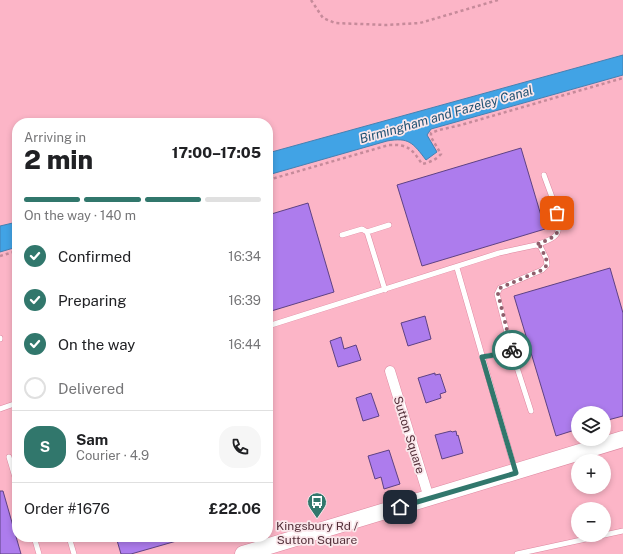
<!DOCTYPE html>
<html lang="en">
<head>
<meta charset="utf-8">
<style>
	:root { --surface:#fff; --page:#f6f6f6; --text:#202124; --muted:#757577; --line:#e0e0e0; --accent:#31776c }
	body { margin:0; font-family:"Public Sans",sans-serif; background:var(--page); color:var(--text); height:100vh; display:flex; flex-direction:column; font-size:15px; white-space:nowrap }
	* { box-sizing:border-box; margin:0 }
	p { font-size:13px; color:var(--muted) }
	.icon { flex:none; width:22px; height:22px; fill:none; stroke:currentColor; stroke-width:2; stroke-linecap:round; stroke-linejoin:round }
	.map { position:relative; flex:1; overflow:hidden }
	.panel { position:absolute; left:12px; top:118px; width:261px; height:424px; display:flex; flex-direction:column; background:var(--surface); border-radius:16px; box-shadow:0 2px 6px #0003 }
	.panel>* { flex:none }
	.controls { position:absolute; left:571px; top:406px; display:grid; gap:8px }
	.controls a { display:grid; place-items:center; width:40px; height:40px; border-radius:50%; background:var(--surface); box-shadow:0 2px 6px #0003; font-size:20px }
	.pin { position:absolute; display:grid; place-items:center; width:34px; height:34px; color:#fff; margin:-17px; border-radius:8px; box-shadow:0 2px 6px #0006 }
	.courier { position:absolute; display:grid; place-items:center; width:40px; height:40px; margin:-20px; border:3px solid #31776c; border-radius:50%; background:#fff; color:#222; box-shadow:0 1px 5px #0007 }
	.headline em { font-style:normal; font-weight:800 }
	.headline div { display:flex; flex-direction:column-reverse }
	.headline { display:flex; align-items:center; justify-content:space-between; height:68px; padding:0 12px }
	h1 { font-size:26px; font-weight:800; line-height:30px }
	.bar { display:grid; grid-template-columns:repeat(4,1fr); gap:6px 4px; align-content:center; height:48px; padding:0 12px }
	.bar i { height:5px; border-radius:3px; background:var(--line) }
	.bar .current { background:var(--accent) }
	.bar p { grid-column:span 4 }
	.line { display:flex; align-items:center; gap:10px; padding:0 12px; border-top:1px solid var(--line) }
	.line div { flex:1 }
	.round { display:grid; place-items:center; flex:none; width:42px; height:42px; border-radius:16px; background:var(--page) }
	ol { padding:0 12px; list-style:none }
	li { display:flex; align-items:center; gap:12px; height:44px }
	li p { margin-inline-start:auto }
	li .icon { padding:4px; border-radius:50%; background:var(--accent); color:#fff; stroke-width:4 }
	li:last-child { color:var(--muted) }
	li i { width:22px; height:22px; border:2px solid var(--line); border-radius:50% }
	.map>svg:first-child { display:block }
</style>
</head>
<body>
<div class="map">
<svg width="623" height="554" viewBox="0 0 623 554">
	<rect width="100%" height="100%" fill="#fcb5c7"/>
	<path fill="#41a3e5" stroke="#4680b1" d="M623,55V75L431,129L427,135L437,152L426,160C413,143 409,137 387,141L268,175V153Z
		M17,222V247L0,252V226Z"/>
	<path fill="#ad7ced" stroke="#5e4283" d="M521,148L545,229L422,266L397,185Z
		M308,203L334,292L268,312V215Z
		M610,268L623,313V416L604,421V413H578V429L556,436L514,296Z
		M425,316L431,339L408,346L401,323Z
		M341,337L344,349L356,345L361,360L338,367L330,341Z
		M435,373V375L440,374L446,392L440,394L441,398L426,403L418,378Z
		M371,393L379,416L363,421L356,398Z
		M451,431L452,432L456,431L457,436L458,435L463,453L442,459L435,435Z
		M389,450L400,484L384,489L381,477L375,479L368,456Z
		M0,491H3L21,554H0Z
		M116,537H179L180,540L131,554H121Z"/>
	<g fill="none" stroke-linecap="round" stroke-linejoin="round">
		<defs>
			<path id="lane" d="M342,235L362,229L367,232
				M537,245C543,242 552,240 556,235C565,224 548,188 544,175
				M457,268L515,470
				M385,290L367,232L389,225
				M268,326L499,253L536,245L540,246L546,258L547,265L542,270L500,288L497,294L512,352L482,357
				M0,339V338
				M512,352L531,411
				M0,409L17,403
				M9,457L17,484
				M34,537L39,554
				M69,537L74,554
				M517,554L623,531"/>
			<path id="street" d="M390,371L429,498"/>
			<path id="primary" d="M243,554L623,439"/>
		</defs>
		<use href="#lane" stroke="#dd88a0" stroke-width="6"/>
		<use href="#street" stroke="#dd88a0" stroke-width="11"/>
		<use href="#primary" stroke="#dd88a0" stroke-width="17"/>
		<path stroke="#c68a9a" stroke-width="2.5" stroke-dasharray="3 3" stroke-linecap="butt" d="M311,0L323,18L335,23L386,25L420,23L498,0
			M268,180L389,145C408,144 412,149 422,164C429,163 437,159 441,154L431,137V133L439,130L461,125L623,78
			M0,256L17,251"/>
		<use href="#lane" stroke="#fff" stroke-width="5"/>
		<use href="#street" stroke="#fff" stroke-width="10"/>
		<use href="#primary" stroke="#fff" stroke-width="16"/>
	</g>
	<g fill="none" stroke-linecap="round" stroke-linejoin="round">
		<path stroke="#8e5e6b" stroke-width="4" stroke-dasharray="0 7.2" d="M512,350L498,294L500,288L542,270L547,265L546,258L540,246L536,245C555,236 563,236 557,213"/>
		<path stroke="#31776c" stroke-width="5" d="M400,507L516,473L482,357L512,352V350"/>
	</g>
	<defs>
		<symbol id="bus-pin" viewBox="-11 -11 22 30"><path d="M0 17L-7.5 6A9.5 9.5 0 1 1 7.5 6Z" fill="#31776c" stroke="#fae7eb"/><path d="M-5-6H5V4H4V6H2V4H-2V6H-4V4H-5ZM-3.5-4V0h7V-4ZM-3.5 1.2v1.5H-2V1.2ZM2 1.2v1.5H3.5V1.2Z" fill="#fff"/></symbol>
	</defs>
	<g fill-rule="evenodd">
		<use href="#bus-pin" x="306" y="491" width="22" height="30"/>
	</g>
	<g text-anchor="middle" stroke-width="3.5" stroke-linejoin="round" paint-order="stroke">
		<g font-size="12" fill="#532f39" stroke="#fae7eb">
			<text transform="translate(409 435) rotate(73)" y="4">Sutton Square</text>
		</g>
		<g font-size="12" fill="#532f39" stroke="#fae7eb">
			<text x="317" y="530">Kingsbury Rd /<tspan x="317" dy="14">Sutton Square</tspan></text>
		</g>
		<g font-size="13" font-style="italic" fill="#1d5072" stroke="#fae7eb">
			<text transform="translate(446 114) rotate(-16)" y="5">Birmingham and Fazeley Canal</text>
		</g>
	</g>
</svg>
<div class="controls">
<a><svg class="icon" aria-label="layers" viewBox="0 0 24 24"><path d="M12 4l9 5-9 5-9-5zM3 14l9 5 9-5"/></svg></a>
<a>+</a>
<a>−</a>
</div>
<div class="pin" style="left:557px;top:213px;background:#ea580c"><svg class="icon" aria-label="bag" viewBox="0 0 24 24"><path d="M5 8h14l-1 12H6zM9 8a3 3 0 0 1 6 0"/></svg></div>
<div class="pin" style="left:400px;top:507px;background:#1f2937"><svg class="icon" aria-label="home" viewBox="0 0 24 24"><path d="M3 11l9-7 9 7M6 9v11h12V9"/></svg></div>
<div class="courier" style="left:512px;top:350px"><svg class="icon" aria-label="bike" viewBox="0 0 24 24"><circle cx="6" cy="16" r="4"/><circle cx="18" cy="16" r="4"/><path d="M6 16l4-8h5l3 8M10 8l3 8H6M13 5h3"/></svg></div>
<section class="panel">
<div class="headline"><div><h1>2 min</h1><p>Arriving in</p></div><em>17:00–17:05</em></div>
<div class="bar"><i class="current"></i><i class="current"></i><i class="current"></i><i></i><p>On the way · 140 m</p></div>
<ol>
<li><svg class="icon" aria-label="check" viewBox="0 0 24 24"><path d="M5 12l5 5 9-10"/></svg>Confirmed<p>16:34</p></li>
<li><svg class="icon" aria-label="check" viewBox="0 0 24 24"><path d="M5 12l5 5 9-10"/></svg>Preparing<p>16:39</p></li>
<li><svg class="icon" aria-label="check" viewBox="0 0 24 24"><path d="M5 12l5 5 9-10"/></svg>On the way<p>16:44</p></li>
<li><i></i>Delivered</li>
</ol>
<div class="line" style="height:72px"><b class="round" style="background:var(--accent);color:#fff">S</b><div><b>Sam</b><p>Courier · 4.9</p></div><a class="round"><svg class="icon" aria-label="phone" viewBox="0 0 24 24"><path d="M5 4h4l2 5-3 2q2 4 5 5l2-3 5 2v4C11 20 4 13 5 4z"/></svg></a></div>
<div class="line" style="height:52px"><div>Order #1676</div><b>£22.06</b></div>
</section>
</div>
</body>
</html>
